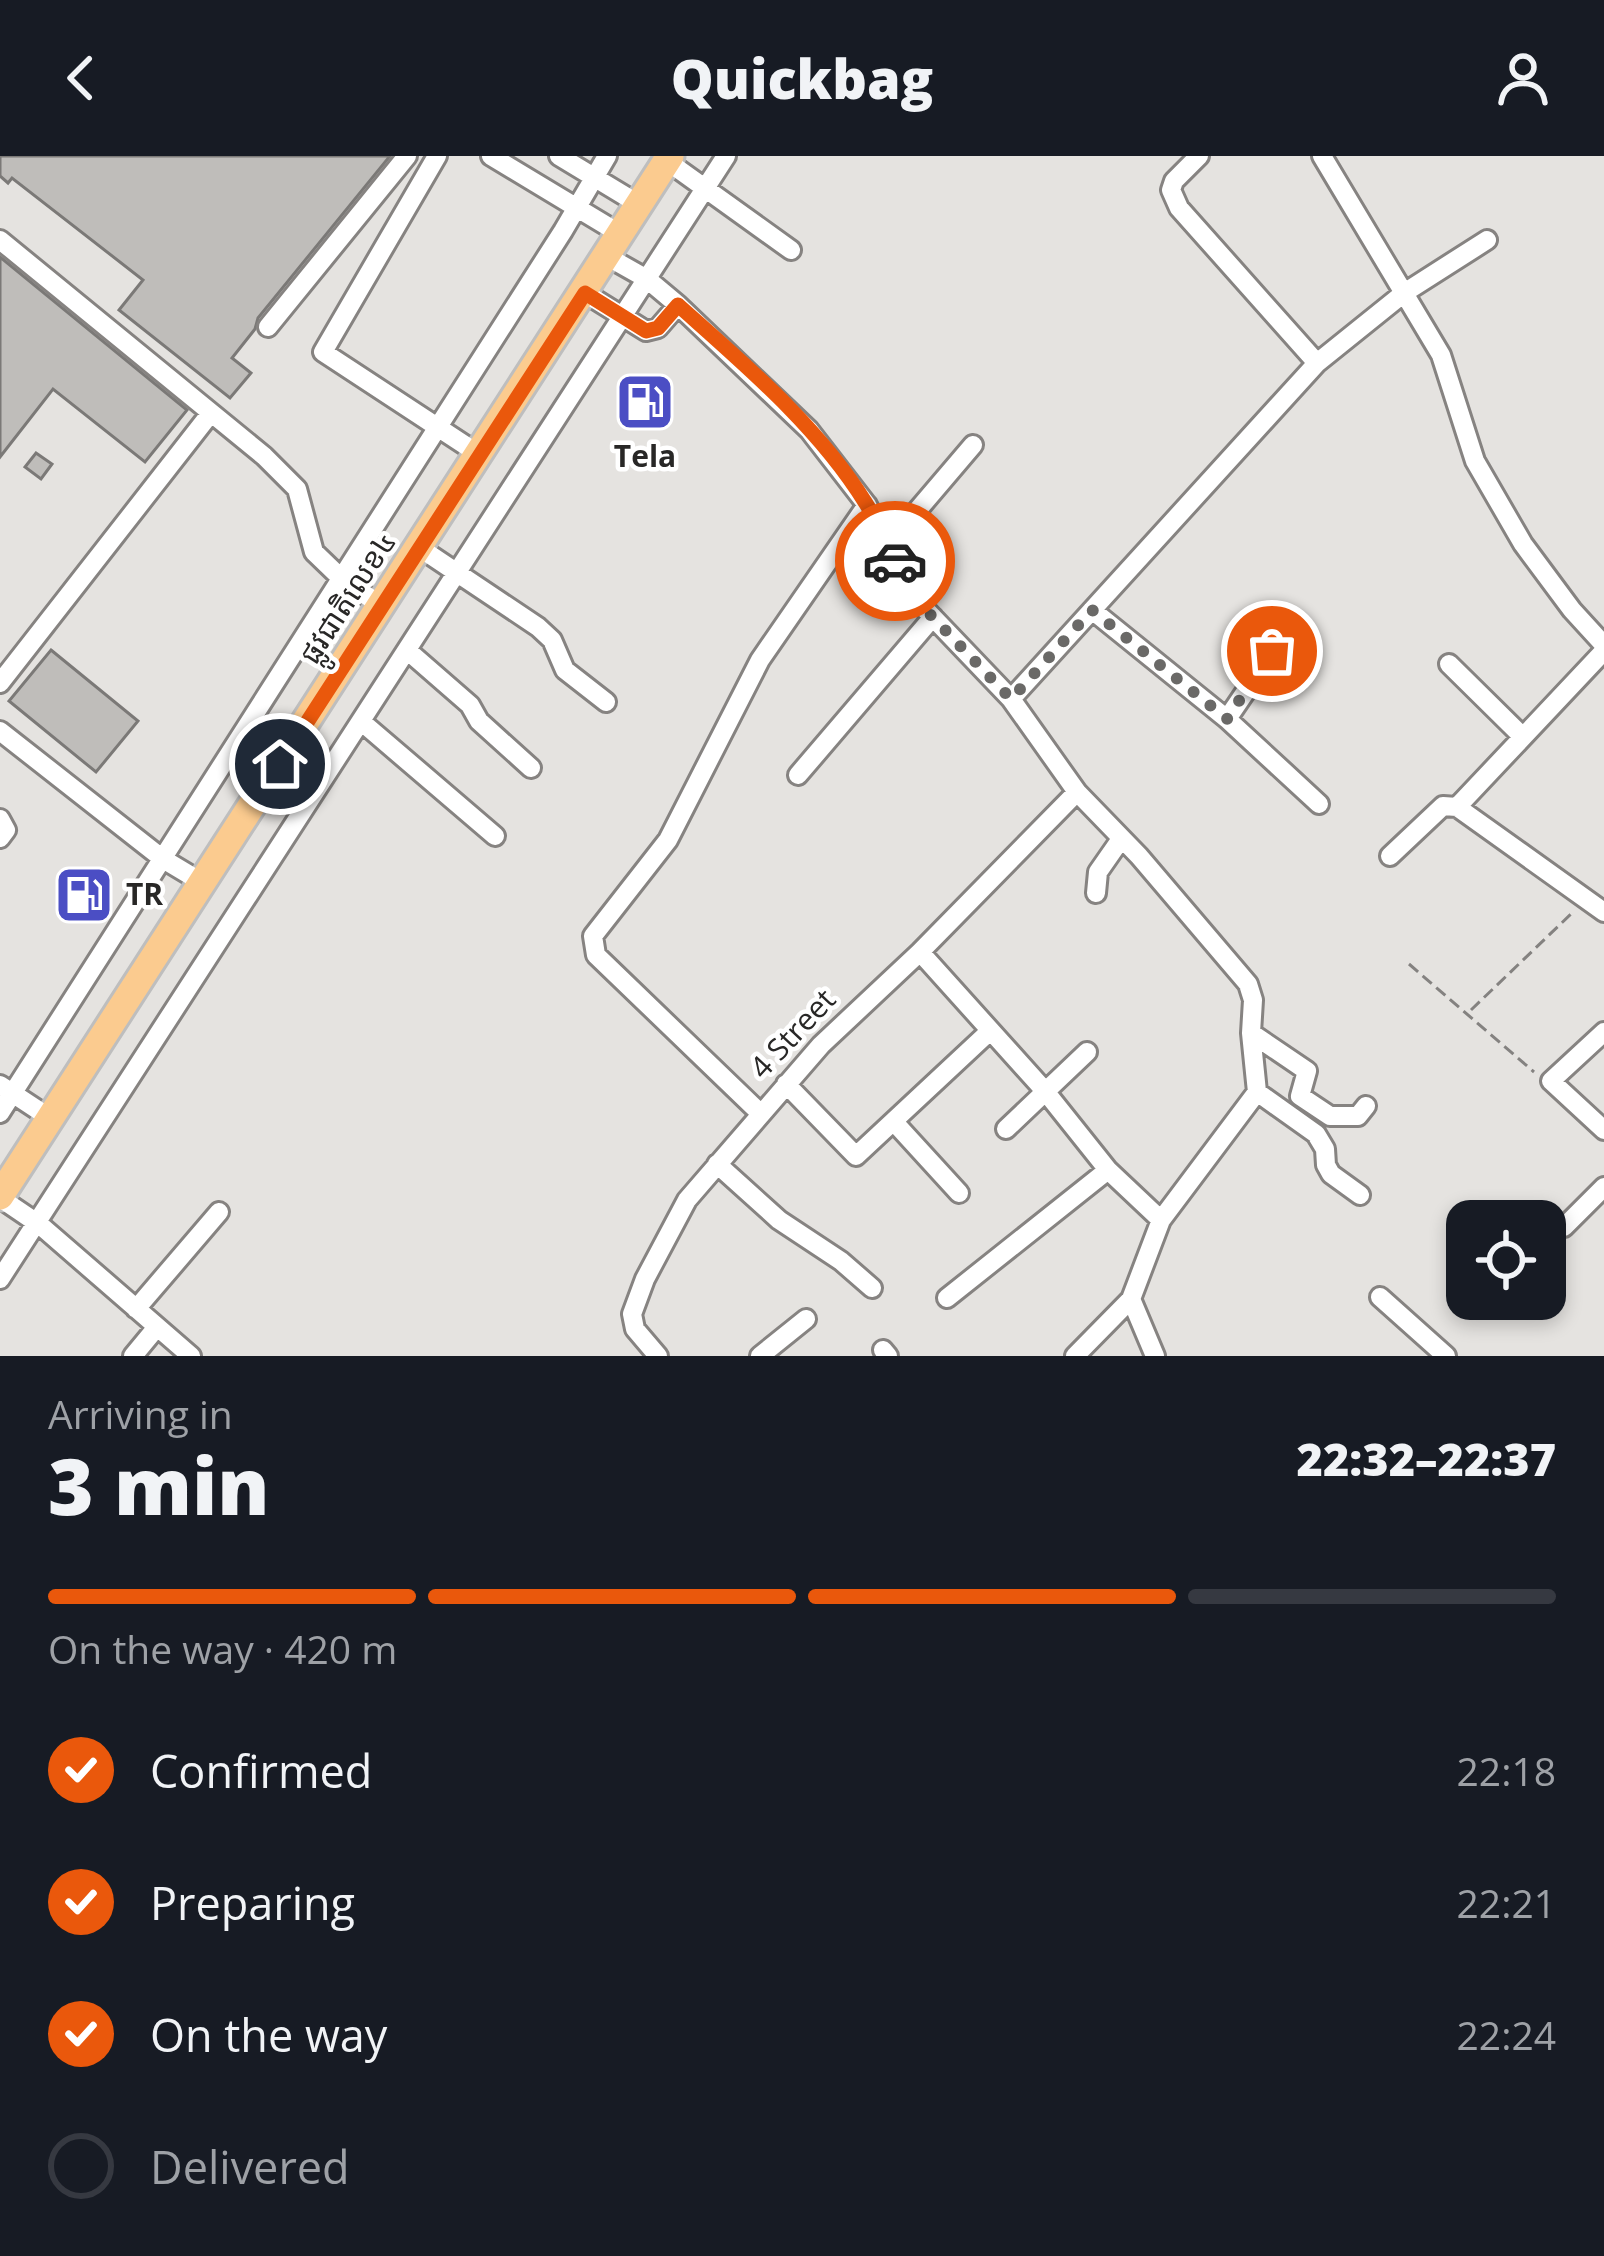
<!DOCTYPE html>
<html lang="en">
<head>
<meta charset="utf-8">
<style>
	:root { --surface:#171b24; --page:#20242c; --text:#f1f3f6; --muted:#9ea1a6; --line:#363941; --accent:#ea580c }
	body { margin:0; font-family:"Open Sans","Noto Sans Khmer",sans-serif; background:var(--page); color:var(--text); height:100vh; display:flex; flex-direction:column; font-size:45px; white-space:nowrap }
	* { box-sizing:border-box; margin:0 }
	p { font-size:39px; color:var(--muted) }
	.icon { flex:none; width:66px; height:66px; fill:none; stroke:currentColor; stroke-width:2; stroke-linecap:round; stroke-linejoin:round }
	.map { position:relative; height:1200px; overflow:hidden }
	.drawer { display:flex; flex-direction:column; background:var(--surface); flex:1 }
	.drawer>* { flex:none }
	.tools { position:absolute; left:1446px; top:1044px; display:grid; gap:24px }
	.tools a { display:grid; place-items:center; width:120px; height:120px; border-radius:24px; background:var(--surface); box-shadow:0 6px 18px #0003; font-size:60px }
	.pin { position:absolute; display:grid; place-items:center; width:102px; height:102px; color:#fff; margin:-51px; border:6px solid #fff; border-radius:50%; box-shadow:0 3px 12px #0007 }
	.courier { position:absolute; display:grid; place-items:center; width:120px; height:120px; margin:-60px; border:9px solid #ea580c; border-radius:50%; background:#fff; color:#222; box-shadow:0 3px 15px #0007 }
	.overview em { font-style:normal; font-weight:800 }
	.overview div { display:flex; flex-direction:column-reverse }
	.overview { display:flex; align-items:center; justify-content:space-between; height:204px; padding:0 48px }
	h1 { font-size:78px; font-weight:800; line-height:90px }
	.bar { display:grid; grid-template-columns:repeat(4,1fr); gap:18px 12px; align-content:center; height:144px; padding:0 48px }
	.bar i { height:15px; border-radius:9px; background:var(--line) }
	.bar .on { background:var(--accent) }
	.bar p { grid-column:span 4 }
	ol { padding:0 48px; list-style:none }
	li { display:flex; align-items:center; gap:36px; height:132px }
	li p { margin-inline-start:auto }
	li .icon { padding:12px; border-radius:50%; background:var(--accent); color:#fff; stroke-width:4 }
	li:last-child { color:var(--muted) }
	li i { width:66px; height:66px; border:6px solid var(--line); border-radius:50% }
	header { display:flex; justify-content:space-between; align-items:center; height:156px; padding:0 48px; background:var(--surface); font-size:54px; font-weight:800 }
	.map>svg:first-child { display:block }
</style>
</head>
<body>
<header><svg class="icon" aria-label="back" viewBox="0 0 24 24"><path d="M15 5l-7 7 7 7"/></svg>Quickbag<svg class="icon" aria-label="person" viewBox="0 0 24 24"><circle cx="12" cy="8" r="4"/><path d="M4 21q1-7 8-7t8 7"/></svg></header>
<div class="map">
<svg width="1604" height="1200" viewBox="0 0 1604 1200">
	<rect width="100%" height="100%" fill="#e5e3e0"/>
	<path fill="#bfbdba" stroke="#7b7977" stroke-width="3" d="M0,0H390L258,162L255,173L232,202L251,217L230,242L119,154L143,124L12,22L8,27L0,20Z
		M0,101L187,254L145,306L53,233L0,301Z
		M36,297L52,308L41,323L25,311Z
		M51,494L138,565L96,616L9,545Z"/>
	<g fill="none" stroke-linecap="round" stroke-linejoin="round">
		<defs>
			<path id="minor" d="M437,0L323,196L480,299
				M491,0L622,79
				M559,0L640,49
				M1199,0L1174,25L1171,34L1179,52L1317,207
				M1322,0L1441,199L1475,305L1523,388L1572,454L1604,489
				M667,5L791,94
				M0,84L264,300L297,333L314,396L342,423L382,450
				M608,101L647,123L678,149L809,274L867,349L904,422L925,453L1011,543L1077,636L1139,700L1248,828L1253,844L1251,877L1257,936L1161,1064L1131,1143L1155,1200
				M585,137L646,175L658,172L678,149
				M268,171L407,0
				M887,390L973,289
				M420,392L538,471L552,484L565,514L606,546
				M1092,454L1227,563L1319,648
				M408,495L470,549L479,565L531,612
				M1449,508L1523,581
				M0,527L210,258
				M1011,543L1317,207L1404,137L1487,84
				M1227,563L1286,476
				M363,567L495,680
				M0,575L163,703L203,727
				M798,619L933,461
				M1457,651L1604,756
				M0,663L6,674L0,682
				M1390,700L1443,650L1457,651L1604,495
				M1096,737L1098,716L1121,683
				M920,796L1045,935L1108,1014L1161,1064
				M1604,876L1551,925L1604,974
				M1251,877L1307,915L1300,940L1330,960H1358L1366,950
				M786,928L856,1000L990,875
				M0,929L50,962
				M1257,936L1316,978L1325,993L1326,1009L1331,1018L1360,1039
				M0,957L563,75L607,0
				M760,957L596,799L593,780L668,684L760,504L867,349
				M895,967L959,1037
				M1006,973L1087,896
				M717,1008L779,1064L841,1105L872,1132
				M0,1042L40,1069L191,1200
				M1564,1071L1604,1031
				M0,1123L726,0
				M1380,1141L1446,1200
				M947,1142L1108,1014
				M136,1153L219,1056
				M883,1194L888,1200
				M133,1200L157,1171
				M658,1200L635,1173L632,1158L645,1123L687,1044L821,889L920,796L1077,636
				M760,1200L806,1163
				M1075,1200L1131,1143"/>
			<path id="highway" d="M0,1040L670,0"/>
		</defs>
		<use href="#minor" stroke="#868381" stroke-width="24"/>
		<use href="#highway" stroke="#bebebe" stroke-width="33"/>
		<path stroke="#848280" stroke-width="3" stroke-dasharray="12 6" stroke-linecap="butt" d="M1409,808L1534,916
			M1471,854L1572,757"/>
		<use href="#minor" stroke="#fff" stroke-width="18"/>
		<use href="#highway" stroke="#fbcb8f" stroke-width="27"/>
	</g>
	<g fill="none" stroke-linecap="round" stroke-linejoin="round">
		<path stroke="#6a6967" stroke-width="12" stroke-dasharray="0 21.6" d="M895,405L925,453L1011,543L1092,454L1227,563L1272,495"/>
		<path stroke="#ea580c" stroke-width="15" d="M280,608L585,137L646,175L658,172L678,149C744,208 818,270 865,346C877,364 884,385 895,405"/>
	</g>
	<defs>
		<symbol id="fuel-square" viewBox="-11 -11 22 22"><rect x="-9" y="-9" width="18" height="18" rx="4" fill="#4b4ec4" stroke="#fff"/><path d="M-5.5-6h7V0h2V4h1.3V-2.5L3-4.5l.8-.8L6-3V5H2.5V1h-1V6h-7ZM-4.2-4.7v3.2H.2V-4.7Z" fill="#fff"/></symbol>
	</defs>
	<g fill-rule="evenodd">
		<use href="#fuel-square" x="612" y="213" width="66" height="66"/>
		<use href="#fuel-square" x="51" y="706" width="66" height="66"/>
	</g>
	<g text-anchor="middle" stroke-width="9" stroke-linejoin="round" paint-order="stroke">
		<g font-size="30" font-weight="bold" fill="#282726" stroke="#fff">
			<text x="645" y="311">Tela</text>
			<text x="126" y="749" text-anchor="start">TR</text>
		</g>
		<g font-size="30" fill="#282726" stroke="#fff">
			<text transform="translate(348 442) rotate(-57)" y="10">ផ្លូវជាតិលេខ៤</text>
			<text transform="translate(793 878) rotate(-47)" y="10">4 Street</text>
		</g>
	</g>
</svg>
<div class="tools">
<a><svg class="icon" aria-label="locate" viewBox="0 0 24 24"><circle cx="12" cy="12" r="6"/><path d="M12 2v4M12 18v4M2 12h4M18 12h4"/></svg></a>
</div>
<div class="pin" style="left:1272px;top:495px;background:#ea580c"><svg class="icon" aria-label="bag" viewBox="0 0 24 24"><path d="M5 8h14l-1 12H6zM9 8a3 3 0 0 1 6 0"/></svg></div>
<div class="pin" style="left:280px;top:608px;background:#1f2937"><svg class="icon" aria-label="home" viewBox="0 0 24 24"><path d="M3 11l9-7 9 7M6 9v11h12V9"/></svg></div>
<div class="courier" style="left:895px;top:405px"><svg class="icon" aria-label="car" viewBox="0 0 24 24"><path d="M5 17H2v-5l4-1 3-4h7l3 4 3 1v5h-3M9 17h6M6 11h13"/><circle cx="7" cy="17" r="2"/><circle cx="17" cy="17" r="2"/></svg></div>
</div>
<section class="drawer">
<div class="overview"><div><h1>3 min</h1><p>Arriving in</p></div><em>22:32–22:37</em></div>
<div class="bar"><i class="on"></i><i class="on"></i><i class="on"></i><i></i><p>On the way · 420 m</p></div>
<ol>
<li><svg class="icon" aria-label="check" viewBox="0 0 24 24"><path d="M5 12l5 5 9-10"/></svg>Confirmed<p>22:18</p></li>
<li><svg class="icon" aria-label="check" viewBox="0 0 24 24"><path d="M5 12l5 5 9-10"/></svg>Preparing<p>22:21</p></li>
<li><svg class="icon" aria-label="check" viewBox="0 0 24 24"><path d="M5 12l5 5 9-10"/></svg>On the way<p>22:24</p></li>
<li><i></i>Delivered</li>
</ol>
</section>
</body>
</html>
